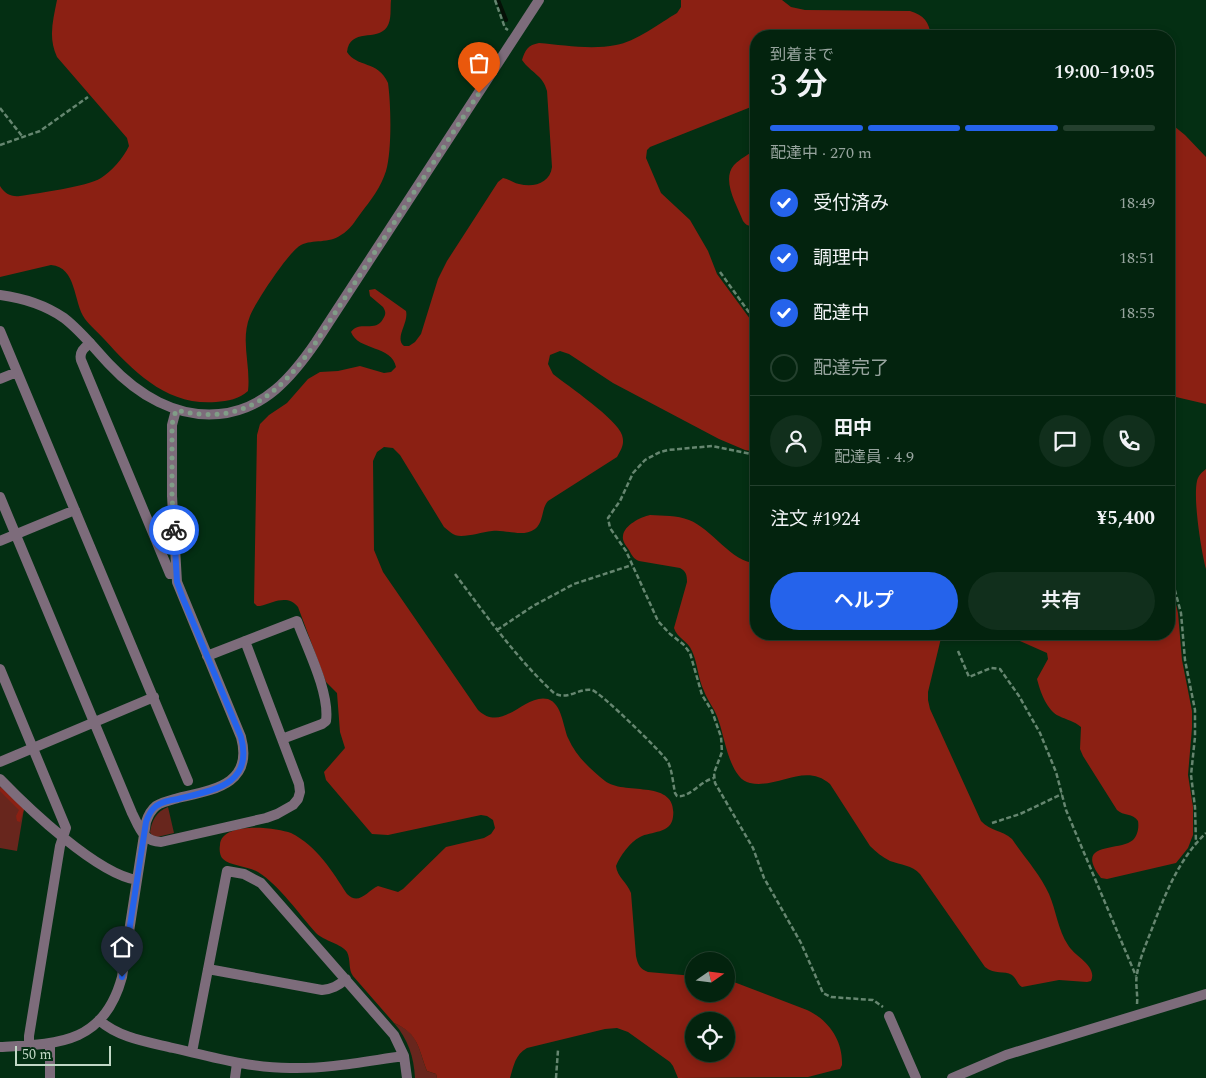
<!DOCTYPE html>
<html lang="ja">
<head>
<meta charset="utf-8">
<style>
	:root { --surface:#03230e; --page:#112f1c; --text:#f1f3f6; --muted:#97a49e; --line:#24402e; --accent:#2563eb }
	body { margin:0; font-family:Spectral,"Noto Sans JP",serif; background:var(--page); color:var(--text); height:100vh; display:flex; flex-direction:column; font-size:19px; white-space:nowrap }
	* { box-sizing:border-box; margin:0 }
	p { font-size:16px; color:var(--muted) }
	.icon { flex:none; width:28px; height:28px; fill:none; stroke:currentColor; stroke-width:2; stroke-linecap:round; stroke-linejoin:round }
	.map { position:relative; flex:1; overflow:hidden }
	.panel { position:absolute; left:750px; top:30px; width:425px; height:610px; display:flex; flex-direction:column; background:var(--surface); border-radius:20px; box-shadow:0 2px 8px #0003,0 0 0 1px var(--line) }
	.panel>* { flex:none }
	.needle { width:32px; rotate:76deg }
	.tools { position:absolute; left:685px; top:952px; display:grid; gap:10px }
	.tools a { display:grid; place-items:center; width:50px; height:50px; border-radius:50%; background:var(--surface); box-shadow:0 2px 8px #0003,0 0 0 1px var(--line); font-size:25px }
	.scale { position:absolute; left:15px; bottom:12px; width:96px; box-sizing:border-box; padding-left:5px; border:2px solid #c2d8c6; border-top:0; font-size:14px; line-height:18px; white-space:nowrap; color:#c2d8c6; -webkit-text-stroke:4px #042f13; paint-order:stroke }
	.pin { position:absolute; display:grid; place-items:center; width:42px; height:42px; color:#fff; margin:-51px -21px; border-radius:50% 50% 50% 0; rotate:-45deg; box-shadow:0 0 5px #0007 }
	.pin .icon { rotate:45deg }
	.courier { position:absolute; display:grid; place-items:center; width:50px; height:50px; margin:-25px; border:4px solid #2563eb; border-radius:50%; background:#fff; color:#222; box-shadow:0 1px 6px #0007 }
	.summary em { font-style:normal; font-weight:600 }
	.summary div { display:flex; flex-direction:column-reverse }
	.summary { display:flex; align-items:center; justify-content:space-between; height:85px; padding:0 20px }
	h1 { font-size:32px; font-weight:600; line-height:38px }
	.bar { display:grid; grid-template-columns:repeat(4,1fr); gap:8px 5px; align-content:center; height:60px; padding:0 20px }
	.bar i { height:6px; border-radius:4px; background:var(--line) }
	.bar .selected { background:var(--accent) }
	.bar p { grid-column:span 4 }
	.line { display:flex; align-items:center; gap:12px; padding:0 20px; border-top:1px solid var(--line) }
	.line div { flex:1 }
	.round { display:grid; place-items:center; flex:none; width:52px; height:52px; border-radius:26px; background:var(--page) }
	ol { padding:0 20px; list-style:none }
	li { display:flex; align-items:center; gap:15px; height:55px }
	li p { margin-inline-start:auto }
	li .icon { padding:5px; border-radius:50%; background:var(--accent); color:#fff; stroke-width:4 }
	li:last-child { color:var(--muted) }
	li i { width:28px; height:28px; border:2px solid var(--line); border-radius:50% }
	.button { display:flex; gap:10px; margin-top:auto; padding:10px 20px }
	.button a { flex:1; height:58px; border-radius:30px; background:var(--accent); color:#fff; font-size:20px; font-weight:600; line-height:58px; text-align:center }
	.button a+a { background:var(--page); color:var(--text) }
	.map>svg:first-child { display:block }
</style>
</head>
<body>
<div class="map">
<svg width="1206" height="1078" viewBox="0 0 1206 1078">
	<rect width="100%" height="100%" fill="#042f13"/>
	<path fill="#68261d" d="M0,786L24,809L17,851L0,848Z
		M168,807L174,833L153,838L150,832C152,820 156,812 168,807Z
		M394,1023C419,1033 418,1048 427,1071L436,1074L437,1078H415C414,1057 408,1039 394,1023Z"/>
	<path fill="#8b2013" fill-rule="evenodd" d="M57,0H391C390,9 392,19 387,27C377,42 350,27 347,52C357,68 378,60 388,83C391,104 392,151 386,171C381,187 371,200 361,213C355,221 350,230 341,235C329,244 313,239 301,245C289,251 255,303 250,316C240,341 251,365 248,391C239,399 228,401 216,402C167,406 134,372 104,339C98,332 90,326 85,319C73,302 77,267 51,265L0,277V186C5,194 11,197 20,196C39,193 86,187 101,178C111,172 124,157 129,146L127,138L57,57C48,38 53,20 57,0Z
		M681,0H782L791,7L805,10L910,11C924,15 929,22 931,36H756V105L650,147L647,150L646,158L661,193L690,220L708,251L717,274L756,327V452L745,450L719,439L613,383L569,354L560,351L550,355L548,364L553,374C568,386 617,419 622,435C625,444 621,450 617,457L548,501C541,509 544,522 535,529C522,538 506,529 492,531C482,532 471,536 461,536C453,536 449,531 444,527L400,455L393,448L384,447L377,452L373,461L374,550L383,572L478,710C503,734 524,693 548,699C562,704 563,726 568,738C576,756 590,769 605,781C624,796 678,778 673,817C671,834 651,831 640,837C630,842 620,856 616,866C617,877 627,882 631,893L636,956C638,965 640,969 648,972L694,976V994H726V979L807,1010C829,1020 843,1041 842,1065L840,1069L835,1070L808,1077L678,1078L673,1066L670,1062L628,1032L617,1028L605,1029L527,1048C515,1055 514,1065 510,1078H437L436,1074L427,1071C418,1048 419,1034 394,1023L353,976C348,969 351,960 347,952C342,944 324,941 316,933C299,914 280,886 258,872C248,866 230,866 223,859C220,856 219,850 220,845C221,821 276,827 291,833C317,846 332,871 347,894C359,906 367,891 378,886L398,892L403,889L446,847L484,838L491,834L495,828L493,820L487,816L481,815L388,835L372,834L326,780L324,772L345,748L340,732L337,693L326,682L298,607C288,594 274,602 260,606H257L254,603L257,435L260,424L269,415L287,403L308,379L320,372L338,371L360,366L384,373L391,372L396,367C392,345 358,351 351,332C359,320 376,333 383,319C386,314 386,312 383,307L370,296L369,290L375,289L406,311C409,323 394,338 404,346H409L415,342L421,334L438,279L447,261L498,182L503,178C509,179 513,183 519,184C534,188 550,183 552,167L547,91C543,75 531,73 522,60C525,50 528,45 539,43C563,45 591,50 616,45C635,42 660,23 677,13L681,7ZM694,1021H726V1054H694Z
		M1169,122L1185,135L1206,157V404L1176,397L1169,389Z
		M756,149V225C750,226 747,227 743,221C737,205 721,180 734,165C740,159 749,154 756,149Z
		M1206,469V569C1201,550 1193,499 1197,481C1198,476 1202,472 1206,469Z
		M650,515C663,516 677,515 689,520C711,528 732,563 756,563V634H944L941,638L928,692V700L930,709L981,821C990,831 1002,830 1012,839C1024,857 1040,874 1049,894C1056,910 1058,930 1068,945C1074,956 1098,966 1091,981L1087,982L1059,980L1022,987C1017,984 1017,979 1012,975C1004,970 995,975 985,967L920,874C912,865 901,865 890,861C882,857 876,852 870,846L830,784C805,762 778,789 750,783C730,779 725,739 719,722C716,710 708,702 704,691C698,679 698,664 692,651C688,641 677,638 674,628L687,582C687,575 686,571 680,568L639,561C634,559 632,556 629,550C626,546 622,541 623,536C624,525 641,517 650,515Z
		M1169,575L1178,613L1182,660L1192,711V728L1188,775L1193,807V835L1188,848L1176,863L1107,879L1101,878C1073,841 1119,852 1133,840C1138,835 1139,827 1138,821C1133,813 1123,816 1117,810L1083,756L1080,749L1081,727C1074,721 1067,720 1059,716C1047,711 1040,691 1037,679L1048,659L1047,653L1004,634H1169Z
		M0,788H2L24,809L20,822L17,821L16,816L19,810L0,791Z"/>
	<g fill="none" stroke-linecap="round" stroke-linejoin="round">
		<path stroke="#051107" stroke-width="4" d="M498,0L506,20"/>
		<path stroke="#668670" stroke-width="2.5" stroke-dasharray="5 2.5" stroke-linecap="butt" d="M495,0L505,28L508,30
			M0,108L22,136
			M0,145L40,131L88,97
			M720,272L756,322
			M756,455L712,446L668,450L660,452L645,460L633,473L620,501L608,518L610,528L626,551L658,621L670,634L683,644L690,653L702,695L712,711L721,737L722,752L714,773L715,783L753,848L764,878L801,943L823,993L831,997L873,1000L883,1007
			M1169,568L1181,613L1185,660L1195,710V737L1191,775L1195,807L1196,843
			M455,574C486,615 516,658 554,693C567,701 578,688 592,690C600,692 662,752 668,762C672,770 673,783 675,793L677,796C690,798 700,781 714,778
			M497,630L533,606L574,584L632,565
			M958,651L969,677L991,668L1000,669L1019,696L1040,733L1056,772L1066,810L1136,976
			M992,823L1020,814L1062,794
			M1137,1004C1138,994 1135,983 1137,974C1140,957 1147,942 1153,926C1166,892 1179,859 1206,833
			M556,1078L558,1050"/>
		<path stroke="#7d6c7b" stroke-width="10" d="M0,331L188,781
			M90,343C84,348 79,352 81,360L170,574L176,573
			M0,379L17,372
			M0,497L132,813C139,827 143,842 161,842L266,818L277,814L293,805L298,799L300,792L299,784L245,641
			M0,541L75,510
			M207,656L297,621C307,648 330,693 326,721L322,724L282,739
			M0,669L66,828L60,846L29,1036V1045
			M0,762L154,697
			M0,779C28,808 97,874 137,880
			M208,969L322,990C332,989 338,986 346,979
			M889,1016L916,1078
			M99,1020C119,1038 148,1042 173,1048C212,1057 250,1068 290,1068C328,1069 367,1061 404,1056
			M50,1044V1078
			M0,1047C58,1044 104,1044 122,977L146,822C148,816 151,810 156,806C162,802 171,800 178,798C212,790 254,785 241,737L177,582L172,496V425L176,410
			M192,1052L227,871L244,874L261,883L394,1035L404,1056L407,1078
			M235,1078L237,1063
			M952,1078L1006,1055L1206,994"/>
		<path stroke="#7d6c7b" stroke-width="10" d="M0,295C23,298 45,305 64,318C81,331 94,348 109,364C138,395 176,418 219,414C264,410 292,377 316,342L539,0"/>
	</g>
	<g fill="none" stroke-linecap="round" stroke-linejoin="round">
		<path stroke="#809d87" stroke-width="5" stroke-dasharray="0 9" d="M174,530L172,496V424L176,410C243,427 280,394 316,342L479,93"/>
		<path stroke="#2563eb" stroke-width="6" d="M122,977L146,822C148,816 151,810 156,806C162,802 170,800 178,799C213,790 254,785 241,737L182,596L177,582L174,530"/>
	</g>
</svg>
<div class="tools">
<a><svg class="needle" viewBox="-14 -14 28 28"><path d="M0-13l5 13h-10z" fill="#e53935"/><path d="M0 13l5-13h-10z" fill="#97a49e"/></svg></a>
<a><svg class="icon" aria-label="locate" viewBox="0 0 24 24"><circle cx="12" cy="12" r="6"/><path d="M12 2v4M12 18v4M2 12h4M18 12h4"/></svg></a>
</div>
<div class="scale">50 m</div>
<div class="pin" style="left:479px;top:93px;background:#ea580c"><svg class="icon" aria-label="bag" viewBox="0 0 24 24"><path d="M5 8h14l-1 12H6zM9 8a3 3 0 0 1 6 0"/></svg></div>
<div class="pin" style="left:122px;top:977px;background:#1f2937"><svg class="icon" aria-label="home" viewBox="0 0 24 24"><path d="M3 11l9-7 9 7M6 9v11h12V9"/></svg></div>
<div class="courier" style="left:174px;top:530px"><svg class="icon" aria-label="bike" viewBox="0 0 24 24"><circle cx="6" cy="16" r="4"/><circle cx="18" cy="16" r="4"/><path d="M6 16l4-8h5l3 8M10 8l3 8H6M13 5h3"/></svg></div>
<section class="panel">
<div class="summary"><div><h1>3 分</h1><p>到着まで</p></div><em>19:00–19:05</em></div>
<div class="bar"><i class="selected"></i><i class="selected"></i><i class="selected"></i><i></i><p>配達中 · 270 m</p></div>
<ol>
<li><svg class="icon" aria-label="check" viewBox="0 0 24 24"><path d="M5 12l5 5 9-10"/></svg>受付済み<p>18:49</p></li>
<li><svg class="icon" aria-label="check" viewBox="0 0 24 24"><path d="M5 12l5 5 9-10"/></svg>調理中<p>18:51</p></li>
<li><svg class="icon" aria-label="check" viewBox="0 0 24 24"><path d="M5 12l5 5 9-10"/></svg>配達中<p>18:55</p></li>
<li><i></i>配達完了</li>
</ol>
<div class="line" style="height:90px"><a class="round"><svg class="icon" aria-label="person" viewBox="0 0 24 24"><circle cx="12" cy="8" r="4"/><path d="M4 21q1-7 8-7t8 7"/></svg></a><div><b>田中</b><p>配達員 · 4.9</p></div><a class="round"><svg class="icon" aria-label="chat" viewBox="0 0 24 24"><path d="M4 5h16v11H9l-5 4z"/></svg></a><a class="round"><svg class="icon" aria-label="phone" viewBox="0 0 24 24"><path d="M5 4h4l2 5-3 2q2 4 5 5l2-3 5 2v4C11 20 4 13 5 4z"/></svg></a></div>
<div class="line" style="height:65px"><div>注文 #1924</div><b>¥5,400</b></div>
<div class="button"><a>ヘルプ</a><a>共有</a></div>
</section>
</div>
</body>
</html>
